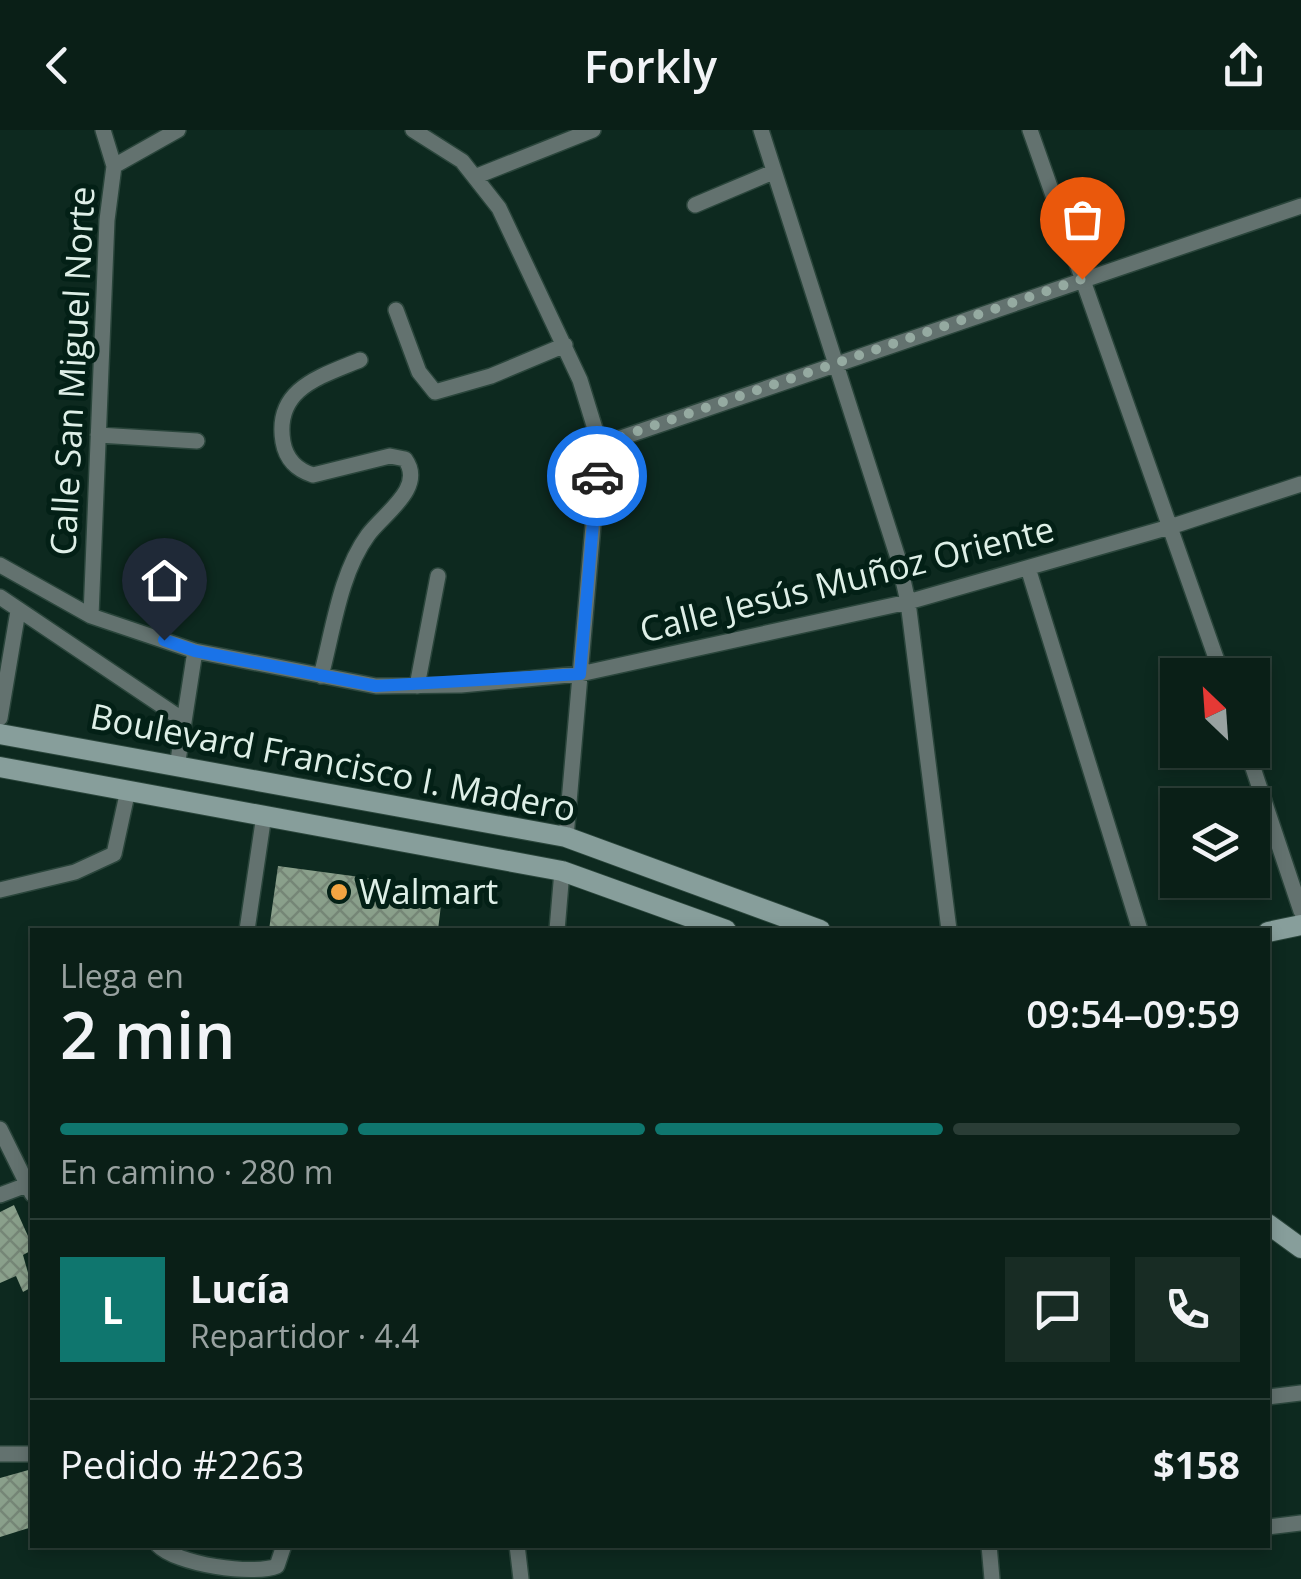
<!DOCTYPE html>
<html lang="es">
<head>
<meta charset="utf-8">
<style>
	:root { --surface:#0a1f17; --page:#182c24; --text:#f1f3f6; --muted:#99a2a1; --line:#2a3d36; --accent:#0f766e }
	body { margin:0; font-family:"Open Sans",sans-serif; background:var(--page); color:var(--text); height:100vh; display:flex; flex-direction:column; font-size:38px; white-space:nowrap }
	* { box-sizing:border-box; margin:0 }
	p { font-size:32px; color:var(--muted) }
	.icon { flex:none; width:55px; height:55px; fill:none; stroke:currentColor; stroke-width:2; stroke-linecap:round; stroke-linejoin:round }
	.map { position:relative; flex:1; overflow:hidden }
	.details { position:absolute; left:30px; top:798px; width:1240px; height:620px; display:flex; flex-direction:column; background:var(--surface); border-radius:0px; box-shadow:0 5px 15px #0003,0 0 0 2px var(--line) }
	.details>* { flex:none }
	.needle { width:65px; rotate:335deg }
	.tools { position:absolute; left:1160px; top:528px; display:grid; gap:20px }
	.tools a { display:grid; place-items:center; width:110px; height:110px; border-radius:0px; background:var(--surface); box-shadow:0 5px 15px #0003,0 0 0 2px var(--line); font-size:50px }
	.pin { position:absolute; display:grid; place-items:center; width:85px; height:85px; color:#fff; margin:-102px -42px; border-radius:50% 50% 50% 0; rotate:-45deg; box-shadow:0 0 10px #0007 }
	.pin .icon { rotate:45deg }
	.courier { position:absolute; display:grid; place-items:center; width:100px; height:100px; margin:-50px; border:8px solid #1a73e8; border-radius:50%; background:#fff; color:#222; box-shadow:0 2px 12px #0007 }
	.summary em { font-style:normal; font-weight:600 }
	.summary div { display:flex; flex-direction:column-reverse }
	.summary { display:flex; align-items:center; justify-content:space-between; height:170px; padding:0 30px }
	h1 { font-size:65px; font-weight:600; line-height:75px }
	.bar { display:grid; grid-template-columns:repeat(4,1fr); gap:15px 10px; align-content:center; height:120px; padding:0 30px }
	.bar i { height:12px; border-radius:8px; background:var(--line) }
	.bar .active { background:var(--accent) }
	.bar p { grid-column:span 4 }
	.line { display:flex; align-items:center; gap:25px; padding:0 30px; border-top:2px solid var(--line) }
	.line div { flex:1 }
	.round { display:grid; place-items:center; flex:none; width:105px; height:105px; border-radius:0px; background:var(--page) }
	header { display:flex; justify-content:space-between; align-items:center; height:130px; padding:0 30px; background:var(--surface); font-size:45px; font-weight:600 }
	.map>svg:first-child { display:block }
</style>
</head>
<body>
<header><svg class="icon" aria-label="back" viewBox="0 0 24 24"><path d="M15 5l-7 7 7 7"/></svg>Forkly<svg class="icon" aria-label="share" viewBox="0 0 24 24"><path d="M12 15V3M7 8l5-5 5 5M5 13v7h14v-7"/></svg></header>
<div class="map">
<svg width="1301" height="1449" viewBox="0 0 1301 1449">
	<defs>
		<pattern id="building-cross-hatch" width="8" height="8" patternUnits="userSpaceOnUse" patternTransform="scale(2.5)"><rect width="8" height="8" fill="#8aa08b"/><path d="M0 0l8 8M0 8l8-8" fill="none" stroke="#758676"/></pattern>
	</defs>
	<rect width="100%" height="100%" fill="#0d291f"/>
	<path fill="url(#building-cross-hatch)" d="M278,736L405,753L402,771L441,775L438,800H269Z
		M14,1075L32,1115V1120L23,1125L32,1157L23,1162L16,1146L0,1153V1082Z
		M32,1339V1397L0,1407V1348Z"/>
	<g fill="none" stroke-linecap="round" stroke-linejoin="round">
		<defs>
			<path id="street" d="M413,0L462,31L499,78L580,250L600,315L566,707
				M761,0L898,428L908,472L949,800
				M1030,0L1222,545
				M114,36L178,0
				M477,46L593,0
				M695,75L773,42
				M396,180L419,242L435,262L491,246L565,215
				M98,305L197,311
				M600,315L1301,76
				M0,435L91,486L195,521L376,556L461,555L580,544L908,472L1173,396L1301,354
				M1028,438L1140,800
				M0,467L183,590
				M91,486L107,90L114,36L103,0
				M321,546C333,501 340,443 368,405C383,384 426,358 405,329L390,326L313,345C297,340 286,329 283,312C274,259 319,247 360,230
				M417,556L438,446
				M0,588L18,481
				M1247,620L1301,781
				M177,637L195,521
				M0,760L75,742L114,724L128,660
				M247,800L264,685
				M557,800L562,741
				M0,999L32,1064
				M0,1065L32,1053
				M1268,1267L1301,1263
				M0,1324H32
				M1268,1397L1301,1393
				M158,1415C176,1434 253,1446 277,1436L284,1415
				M517,1415L521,1449
				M989,1415L992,1449"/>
			<path id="secondary" d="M0,604L566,707L820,800
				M0,637L562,741L726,800
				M1268,802L1301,795
				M1268,1094L1301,1118"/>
		</defs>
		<use href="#street" stroke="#2a453b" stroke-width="18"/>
		<use href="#secondary" stroke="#2a453b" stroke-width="22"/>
		<use href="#street" stroke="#63726f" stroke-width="15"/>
		<use href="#secondary" stroke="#879e9b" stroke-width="20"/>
	</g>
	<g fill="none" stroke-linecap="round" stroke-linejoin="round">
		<path stroke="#95aaa1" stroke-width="10" stroke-dasharray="0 18" d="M597,346L600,314L1082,149"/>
		<path stroke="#1a73e8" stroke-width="12" d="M164,510L195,521L376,556L580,544L597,346"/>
	</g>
	<circle fill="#f3a442" stroke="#032016" stroke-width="4" cx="339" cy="762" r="10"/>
	<g text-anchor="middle" stroke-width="10" stroke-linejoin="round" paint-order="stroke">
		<g font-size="35" fill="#deefe7" stroke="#032016">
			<text transform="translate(73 241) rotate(-87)" y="12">Calle San Miguel Norte</text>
			<text transform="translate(847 450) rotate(-14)" y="12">Calle Jesús Muñoz Oriente</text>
			<text transform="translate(333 633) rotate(11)" y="12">Boulevard Francisco I. Madero</text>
		</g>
		<g font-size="35" fill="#deefe7" stroke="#032016" text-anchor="start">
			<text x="359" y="774">Walmart</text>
		</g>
	</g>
</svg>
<div class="tools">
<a><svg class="needle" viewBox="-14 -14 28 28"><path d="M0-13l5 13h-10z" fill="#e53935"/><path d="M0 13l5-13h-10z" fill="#99a2a1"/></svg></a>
<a><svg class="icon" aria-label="layers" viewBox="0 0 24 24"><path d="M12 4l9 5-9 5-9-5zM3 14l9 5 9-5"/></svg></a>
</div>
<div class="pin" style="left:1082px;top:149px;background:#ea580c"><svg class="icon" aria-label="bag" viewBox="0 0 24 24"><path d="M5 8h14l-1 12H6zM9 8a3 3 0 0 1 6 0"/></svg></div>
<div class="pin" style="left:164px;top:510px;background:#1f2937"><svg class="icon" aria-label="home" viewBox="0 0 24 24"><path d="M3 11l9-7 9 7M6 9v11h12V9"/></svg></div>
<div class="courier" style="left:597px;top:346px"><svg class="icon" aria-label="car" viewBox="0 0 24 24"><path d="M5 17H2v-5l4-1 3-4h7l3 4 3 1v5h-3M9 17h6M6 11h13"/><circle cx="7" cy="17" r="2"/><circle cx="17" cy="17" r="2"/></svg></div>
<section class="details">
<div class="summary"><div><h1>2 min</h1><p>Llega en</p></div><em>09:54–09:59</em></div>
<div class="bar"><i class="active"></i><i class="active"></i><i class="active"></i><i></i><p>En camino · 280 m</p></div>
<div class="line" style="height:180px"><b class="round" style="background:var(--accent);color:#fff">L</b><div><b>Lucía</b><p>Repartidor · 4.4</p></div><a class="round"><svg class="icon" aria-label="chat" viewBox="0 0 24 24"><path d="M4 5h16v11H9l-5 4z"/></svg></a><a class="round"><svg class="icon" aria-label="phone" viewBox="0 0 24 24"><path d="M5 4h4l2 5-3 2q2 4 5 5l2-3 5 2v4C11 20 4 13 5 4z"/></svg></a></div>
<div class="line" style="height:130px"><div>Pedido #2263</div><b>$158</b></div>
</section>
</div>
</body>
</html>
